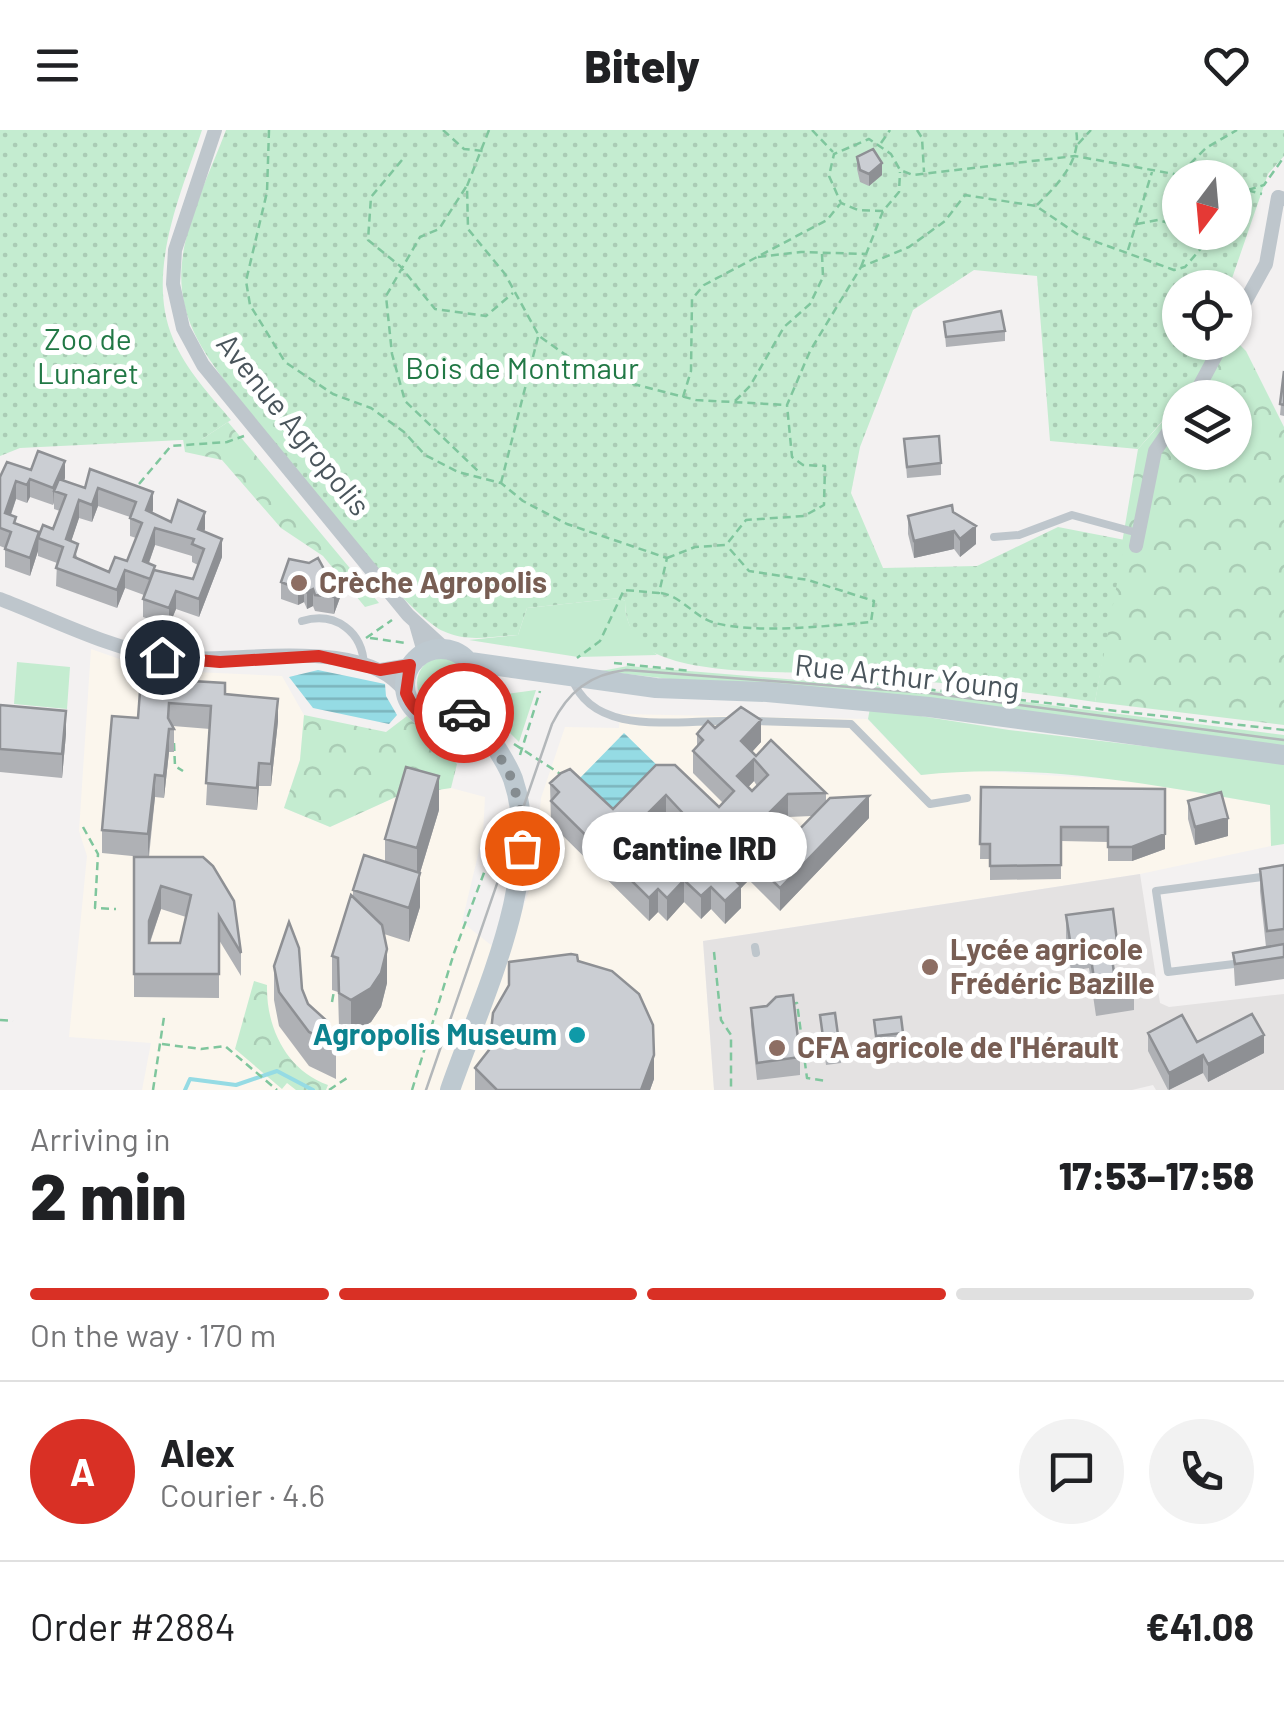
<!DOCTYPE html>
<html lang="en">
<head>
<meta charset="utf-8">
<style>
	:root { --surface:#fff; --page:#f2f2f2; --text:#202124; --muted:#757577; --line:#e0e0e0; --accent:#d93025 }
	body { margin:0; font-family:Barlow,sans-serif; background:var(--page); color:var(--text); height:100vh; display:flex; flex-direction:column; font-size:38px; white-space:nowrap }
	* { box-sizing:border-box; margin:0 }
	p { font-size:32px; color:var(--muted) }
	.icon { flex:none; width:55px; height:55px; fill:none; stroke:currentColor; stroke-width:2; stroke-linecap:round; stroke-linejoin:round }
	.map { position:relative; height:960px; overflow:hidden }
	.side { display:flex; flex-direction:column; background:var(--surface); flex:1 }
	.side>* { flex:none }
	.needle { width:65px; rotate:196deg }
	.fabs { position:absolute; left:1162px; top:30px; display:grid; gap:20px }
	.fabs a { display:grid; place-items:center; width:90px; height:90px; border-radius:50%; background:var(--surface); box-shadow:0 2px 8px #0004; font-size:50px }
	.pin { position:absolute; display:grid; place-items:center; width:85px; height:85px; color:#fff; margin:-42px; border:5px solid #fff; border-radius:50%; box-shadow:0 2px 10px #0007 }
	.courier { position:absolute; display:grid; place-items:center; width:100px; height:100px; margin:-50px; border:8px solid #d93025; border-radius:50%; background:#fff; color:#222; box-shadow:0 2px 12px #0007 }
	.bubble { position:absolute; height:70px; border-radius:35px; background:var(--surface); box-shadow:0 2px 8px #0004; font-size:32px; font-weight:800; line-height:70px; text-align:center }
	.summary em { font-style:normal; font-weight:800 }
	.summary div { display:flex; flex-direction:column-reverse }
	.summary { display:flex; align-items:center; justify-content:space-between; height:170px; padding:0 30px }
	h1 { font-size:65px; font-weight:800; line-height:75px }
	.bar { display:grid; grid-template-columns:repeat(4,1fr); gap:15px 10px; align-content:center; height:120px; padding:0 30px }
	.bar i { height:12px; border-radius:8px; background:var(--line) }
	.bar .active { background:var(--accent) }
	.bar p { grid-column:span 4 }
	.line { display:flex; align-items:center; gap:25px; padding:0 30px; border-top:2px solid var(--line) }
	.line div { flex:1 }
	.round { display:grid; place-items:center; flex:none; width:105px; height:105px; border-radius:52px; background:var(--page) }
	header { display:flex; justify-content:space-between; align-items:center; height:130px; padding:0 30px; background:var(--surface); font-size:45px; font-weight:800 }
	.map>svg:first-child { display:block }
</style>
</head>
<body>
<header><svg class="icon" aria-label="menu" viewBox="0 0 24 24"><path d="M4 6h16M4 12h16M4 18h16"/></svg>Bitely<svg class="icon" aria-label="heart" viewBox="0 0 24 24"><path d="M12 20l-8-8c-3-5 5-10 8-4 3-6 11-1 8 4z"/></svg></header>
<div class="map">
<svg width="1284" height="960" viewBox="0 0 1284 960">
	<defs>
		<pattern id="forest-crowns" width="20" height="18" patternUnits="userSpaceOnUse" patternTransform="scale(2.5)"><rect width="20" height="18" fill="#c4ecd0"/><path d="M2 6a3 3 0 1 1 6 0M12 15a3 3 0 1 1 6 0" fill="none" stroke="#aaccb5"/></pattern>
		<pattern id="park-dots" width="8" height="8" patternUnits="userSpaceOnUse" patternTransform="scale(2.5)"><rect width="8" height="8" fill="#c4ecd0"/><path d="M2 2h.1M6 6h.1" fill="none" stroke="#aaccb5" stroke-width="1.8" stroke-linecap="round"/></pattern>
		<pattern id="water-rules" width="6" height="5" patternUnits="userSpaceOnUse" patternTransform="scale(2.5)"><rect width="6" height="5" fill="#95dbe4"/><path d="M0 2.5h6" fill="none" stroke="#7cb4bc"/></pattern>
	</defs>
	<rect width="100%" height="100%" fill="#f3f1f1"/>
	<path fill="#fbf6ed" d="M91,519L151,540L282,546L304,585L300,630L284,678L330,697L398,666L451,658L485,667L483,704L462,792L506,827L533,749L541,668L565,597L619,598L620,584L867,589L921,645L964,640L1125,650L1270,675L1271,716L1140,744L703,811L714,960H142L151,913L69,907L87,726L79,701Z"/>
	<path fill="#e4e2e2" d="M1140,744L1160,873L1169,877L1284,864V960H1156L1153,955L1132,960H714L703,811Z"/>
	<path fill="#c4ecd0" d="M620,468L625,471C625,498 637,508 657,525L578,527L469,510L518,505L527,478Z
		M417 553a26 26 0 1 1 52 0a26 26 0 1 1-52 0Z
		M17,532L70,537L67,579L14,574Z
		M628,536L955,563L1284,605V621L601,541Z
		M536,560L519,612L496,589L494,578L507,564Z
		M870,578L1009,600L1284,633V714L1271,716L1270,675C1155,655 1037,632 921,645L868,589Z"/>
	<path fill="url(#forest-crowns)" d="M1235,210L1246,221L1284,297V595L1095,572L1138,319L1180,272V322H1235V268L1184,267L1226,218L1222,213Z
		M228,292L379,473L365,477L323,426L281,398L222,330L185,322L183,309H202Z
		M304,585L386,602L407,586L457,634L451,658L398,666L330,697L284,678L300,630Z
		M254,851L267,855C266,897 286,940 328,955L326,960H296L287,953L282,959L235,919Z"/>
	<path fill="url(#park-dots)" fill-rule="evenodd" d="M0,0H202C181,64 145,142 173,209C186,240 210,265 231,290L202,309L20,318L0,326Z
		M226,0H1284V26L1268,44L1229,157L1180,158V212L1217,213L1197,251L1138,319L1050,311L1037,146L974,140L913,180L860,317L851,363L883,438L977,436L1058,397L1125,410L1095,572C1008,559 922,550 835,544C783,541 706,545 659,525C636,516 625,494 625,471L620,468L527,478L518,505C492,506 468,513 443,501C399,481 238,274 206,224C194,205 184,183 182,160C176,107 208,49 226,0ZM1180,48H1235V102H1180Z"/>
	<path fill="url(#water-rules)" d="M318,540L385,554L386,566L397,585L389,594L313,578L289,547Z
		M624,603L663,641L619,686L580,648Z"/>
	<g fill="none" stroke-linecap="round" stroke-linejoin="round">
		<path stroke="#95dbe4" stroke-width="4" d="M185,960L190,949L236,955L277,941L313,960"/>
		<path stroke="#7fc69d" stroke-width="2.5" stroke-dasharray="8 5" stroke-linecap="butt" d="M269,0L267,62L246,151L250,175L285,232L333,264L371,278L404,302L425,325L458,342L501,353L523,371L567,394L667,428L659,463L624,460L600,511L577,528
			M443,0L464,19L483,21
			M489,0L467,56L468,99L505,144L539,206L577,233L633,254L696,270L786,275
			M812,0L833,22
			M917,0L922,8L924,42
			M881,13L890,0
			M1078,14L1091,0
			M402,30L371,67L368,110L400,136L435,179L486,186L513,163
			M1181,43L1206,18L1237,0
			M466,57L439,99L420,107L386,166L392,224L405,271L481,344
			M1235,57L1262,64
			M1248,60L1264,55L1284,27
			M1037,75C1057,55 1082,31 1076,0
			M883,81L858,80L841,73L829,46L834,24L869,9L891,24L900,40L913,45L1075,26L1196,48
			M1137,94L1158,90L1180,96
			M1191,102L1201,117
			M1128,120L1152,42
			M758,127L801,122L866,124
			M861,137L883,81L899,62L900,42
			M683,267L691,241L692,169L704,155L827,90L840,74
			M735,271L750,256L784,197L810,174L823,147L822,124
			M501,353L538,207
			M139,354L171,316L227,312L244,306
			M667,428L695,417L726,415L746,390L804,386L824,375L825,336L803,335L792,327L787,275L810,221L861,137L909,117L945,91L965,65L1036,76L1080,106L1174,140L1185,137L1215,102
			M661,463C683,467 694,487 715,493C758,504 826,496 871,492L874,471L808,450L749,441L728,417
			M366,508L392,490
			M370,508L406,513
			M614,533L691,541
			M863,552L1284,600
			M465,609L473,616
			M174,613L175,636L183,641
			M514,614L562,645
			M520,625L540,561
			M83,697L98,724L95,778L116,779
			M714,822L721,890L731,905V960
			M332,872L334,861
			M790,874L797,873L807,948L826,951
			M0,890L13,891
			M162,914L201,919L225,916L277,960
			M153,960L164,887
			M329,960L350,946
			M412,960L454,823L503,692"/>
		<path stroke="#bec6cc" stroke-width="8" d="M994,407L1019,405L1072,385L1138,403
			M302,491C336,481 363,502 364,536
			M572,548C593,609 682,589 733,591
			M752,591L851,594L930,674L967,668
			M755,817L756,823
			M1242,833L1168,842L1156,761L1284,744"/>
		<path stroke="#bec6cc" stroke-width="14" d="M215,0L175,120L173,154L183,198L203,235L408,485L444,518
			M1235,190L1266,134L1278,67L1284,69
			M1193,268L1223,212
			M1136,416L1155,321L1180,285
			M0,469C50,488 113,520 165,527C230,536 364,502 406,563
			M416,494L424,522
			M381,540L410,535"/>
		<path stroke="#bec9d0" stroke-width="20" d="M405 555a36 36 0 1 1 72 0a36 36 0 1 1-72 0Z
			M470,532L656,558L767,562L929,577L1284,625
			M450,960C481,870 545,743 513,649C503,622 482,602 472,575"/>
		<path stroke="#b3b7ba" stroke-width="2.5" d="M426,960L552,594C568,562 590,544 626,540L929,563L1284,610"/>
	</g>
	<path fill="#afb1b5" fill-rule="evenodd" d="M857,27L882,45L869,56L860,52L857,39Z
		M944,192L1005,201V211L946,217Z
		M1284,241V286L1280,285Z
		M904,309L941,333V345L907,348Z
		M90,339L153,380L152,383L171,392L205,399L204,401L222,427L199,487L176,479L169,496L143,487V469L144,465L125,458L117,478L56,456L57,433L38,426V421L30,446L5,437V418L0,416V347L65,348L64,350L85,358ZM30,367L53,375L54,373V379L60,381L53,399L39,407L16,394L11,385L16,369L27,373ZM98,376L130,387V406L136,408L127,431L109,442L78,429L71,411L79,388L92,392ZM155,415L192,426V432L198,435L193,449L155,440L149,433Z
		M953,382L976,414L960,427L954,419L914,428L908,404V386Z
		M324,439L341,465L334,484L315,481L313,476L307,479L304,472L298,475L281,469V452Z
		M141,548L225,564L278,591L271,656H259L257,680L206,675L210,599L173,596L174,599V622H169L164,668L155,667L149,727H203L241,823V846L219,810V868L134,867V727H142L102,723V700L138,588ZM161,779L186,787L180,813H150Z
		M0,575L66,604L62,648L0,642Z
		M715,598L761,612L752,622L756,626L826,663V672L869,688L780,781L749,750L741,758V778L725,794L711,779L701,789L684,772L667,791L658,782L649,791L551,694L550,653L613,679L656,635L719,677L723,673L693,643V621L697,616V604ZM754,651L757,656L752,661L748,657ZM812,686L787,712L775,700L788,687ZM666,688L683,706V712L665,730L644,709Z
		M981,657L1165,659V719L1132,731H1108V712L1061,711V749L990,750V729H980Z
		M1188,671L1228,706L1195,715L1188,689Z
		M439,680L420,743V777L409,812L384,804L387,853L381,877L371,892L351,904L339,897L338,862L332,860V826L353,767V760L385,731V709Z
		M1284,735V849L1235,856L1233,823L1266,817L1260,761V739Z
		M1066,785L1117,811V834L1113,835L1114,843L1134,857V880L1096,886L1089,838L1071,841L1066,808Z
		M274,836L302,859L308,874L336,915V949L309,936L279,896L274,870Z
		M751,878L800,927V945L757,950L751,895Z
		M820,885L841,927V933L826,935Z
		M874,890L903,903V915L876,918Z
		M1148,903L1197,912L1264,923L1208,952L1203,943L1168,960L1148,921Z
		M475,938L654,949L650,960H475Z"/>
	<path fill="#8e9094" d="M882,33V45L869,56V44Z
		M65,331V348L59,363L54,361L53,375V358Z
		M30,349V367L27,373V355Z
		M16,351V369L5,401V383Z
		M98,358V376L92,392V375Z
		M153,362V380L146,398V380Z
		M79,370V388L66,427V409Z
		M205,382V399L198,416V399Z
		M976,396V414L960,427V409Z
		M155,398V415L143,449V431Z
		M954,401V419L914,428V411Z
		M39,402L38,421L30,446V428Z
		M222,409V427L199,487V469Z
		M125,440V458L117,478V460Z
		M341,448V465L334,484V467Z
		M304,456V472L298,475V459Z
		M313,459V476L307,479V462Z
		M176,461V479L169,496V478Z
		M278,569V591L271,656V634Z
		M66,581V604L62,648V624Z
		M761,590V612L741,634V611Z
		M169,599V622L164,668V646Z
		M754,629V651L737,669V646Z
		M259,633V656L257,680V658Z
		M155,645V667L148,727V704Z
		M439,646V680L420,743V777L409,812V778L417,752V718Z
		M788,664V687L764,711V688Z
		M666,665V688L633,721V698Z
		M869,666V688L780,781V758Z
		M1228,688V706L1195,715V697Z
		M1165,704V719L1132,731V717Z
		M749,728V750L741,758V778L725,794V771L731,746Z
		M684,750V772L667,791V768Z
		M161,756V779L149,814V791Z
		M711,757V779L701,789V766Z
		M658,759V782L649,791V768Z
		M387,819V853L381,877L371,892L351,904V870Z
		M1264,905V923L1208,952V934Z
		M654,925V949L650,960H641Z
		M1203,925V943L1169,960V943Z"/>
	<path fill="#cbced3" stroke="#8e9094" stroke-width="2.5" fill-rule="evenodd" d="M873,19L882,33L869,44L860,40L857,27Z
		M1001,181L1005,201L946,207L944,192Z
		M1284,241V275L1280,274Z
		M939,306L941,333L907,337L904,309Z
		M38,321L65,331L53,358L30,349L27,355L16,351L5,383L16,387L14,393L39,402L30,428L5,419L11,402L0,398V347L7,332L31,340Z
		M90,339L153,362L146,380L171,392L178,370L205,382L198,399L222,409L199,469L176,461L169,478L143,469L154,440L193,449L204,419L192,414L194,409L155,398L143,431L155,436L150,449L125,440L117,460L56,438L63,417L38,408L43,395L53,399L66,365L54,361L59,349L85,358ZM98,358L136,372L130,388L142,393L127,431L115,427L109,442L74,427L78,414L66,409L79,370L92,375Z
		M952,375L953,382L976,396L960,409L954,401L914,411L908,386Z
		M318,428L324,439L341,448L334,467L315,465L313,459L307,462L304,456L298,459L281,452L289,429L309,433Z
		M141,548L225,553V564L278,569L271,634L259,633L257,658L206,653L211,576L169,573L168,588L174,599H169L164,646L155,645L148,704L102,700L112,586L138,588Z
		M0,575L66,581L62,624L0,619Z
		M741,577L761,590L741,611L756,626L771,610L826,663L788,664L764,688L787,712L830,668L869,666L780,758L749,728L731,746L741,756L725,771L711,757L701,766L684,750L667,768L658,759L649,768L551,671L559,662L550,653L561,643L570,639L613,679L656,635H675L719,677L734,661L693,621L703,610L697,604L708,591L715,598ZM754,629L768,645L752,661L737,646ZM666,665L692,693L683,702L688,707L665,730L633,698Z
		M406,637L439,646L417,718L385,709Z
		M981,657L1165,659V704L1132,717H1108V697H1061V735L990,736V714H980Z
		M1221,662L1228,688L1195,697L1188,671Z
		M364,725L420,743L409,778L353,760Z
		M134,727H203L213,736L234,771L241,823L219,786V844H134ZM161,756L191,765L180,813H149V791Z
		M1284,735V799L1267,801L1260,739Z
		M351,765L382,795L387,819L381,843L371,858L351,870L339,863L338,828L332,826Z
		M1113,779L1117,811L1110,812L1114,843L1132,841L1134,857L1096,862L1089,815L1071,817L1066,785Z
		M289,792L299,818L302,859L308,874L328,892L336,915L309,902L279,862L274,836Z
		M1284,814V827L1235,834L1233,823Z
		M571,824L577,825L578,831L612,841L639,864L653,895L654,925L641,960H497L475,938L489,920L493,883L509,855V832Z
		M793,865L800,927L757,933L751,878L767,876L776,867Z
		M835,883L841,927L826,929L820,885Z
		M1252,884L1264,905L1208,934L1203,925L1169,943L1148,903L1182,885L1197,912Z
		M901,887L903,903L876,906L874,890Z"/>
	<g fill="none" stroke-linecap="round" stroke-linejoin="round">
		<path stroke="#858c90" stroke-width="10" stroke-dasharray="0 18" d="M464,583L472,576L512,649L521,683L522,718"/>
		<path stroke="#d93025" stroke-width="12" d="M162,527L220,532L319,526L380,540L410,535L406,563C416,588 440,598 464,583"/>
	</g>
	<g fill="#8d6e63" stroke="#fff" stroke-width="4">
		<circle cx="299" cy="453" r="10"/>
		<circle cx="930" cy="837" r="10"/>
		<circle cx="777" cy="918" r="10"/>
	</g>
	<circle fill="#0f9aa8" stroke="#fff" stroke-width="4" cx="577" cy="905" r="10"/>
	<g text-anchor="middle" stroke-width="10" stroke-linejoin="round" paint-order="stroke">
		<g font-size="30" fill="#217845" stroke="#fff">
			<text x="88" y="220">Zoo de<tspan x="88" dy="34">Lunaret</tspan></text>
			<text x="522" y="249">Bois de Montmaur</text>
		</g>
		<g font-size="30" fill="#4a555c" stroke="#fff">
			<text transform="translate(293 295) rotate(51)" y="10">Avenue Agropolis</text>
			<text transform="translate(907 547) rotate(6)" y="10">Rue Arthur Young</text>
		</g>
		<g font-size="30" font-weight="bold" fill="#785e54" stroke="#fff" text-anchor="start">
			<text x="319" y="463">Crèche Agropolis</text>
			<text x="950" y="830">Lycée agricole<tspan x="950" dy="34">Frédéric Bazille</tspan></text>
			<text x="797" y="928">CFA agricole de l'Hérault</text>
		</g>
		<g font-size="30" font-weight="bold" fill="#0d838f" stroke="#fff" text-anchor="end">
			<text x="557" y="915">Agropolis Museum</text>
		</g>
	</g>
</svg>
<div class="fabs">
<a><svg class="needle" viewBox="-14 -14 28 28"><path d="M0-13l5 13h-10z" fill="#e53935"/><path d="M0 13l5-13h-10z" fill="#757577"/></svg></a>
<a><svg class="icon" aria-label="locate" viewBox="0 0 24 24"><circle cx="12" cy="12" r="6"/><path d="M12 2v4M12 18v4M2 12h4M18 12h4"/></svg></a>
<a><svg class="icon" aria-label="layers" viewBox="0 0 24 24"><path d="M12 4l9 5-9 5-9-5zM3 14l9 5 9-5"/></svg></a>
</div>
<div class="pin" style="left:522px;top:718px;background:#ea580c"><svg class="icon" aria-label="bag" viewBox="0 0 24 24"><path d="M5 8h14l-1 12H6zM9 8a3 3 0 0 1 6 0"/></svg></div>
<div class="pin" style="left:162px;top:527px;background:#1f2937"><svg class="icon" aria-label="home" viewBox="0 0 24 24"><path d="M3 11l9-7 9 7M6 9v11h12V9"/></svg></div>
<div class="courier" style="left:464px;top:583px"><svg class="icon" aria-label="car" viewBox="0 0 24 24"><path d="M5 17H2v-5l4-1 3-4h7l3 4 3 1v5h-3M9 17h6M6 11h13"/><circle cx="7" cy="17" r="2"/><circle cx="17" cy="17" r="2"/></svg></div>
<div class="bubble" style="left:582px;top:682px;width:225px">Cantine IRD</div>
</div>
<section class="side">
<div class="summary"><div><h1>2 min</h1><p>Arriving in</p></div><em>17:53–17:58</em></div>
<div class="bar"><i class="active"></i><i class="active"></i><i class="active"></i><i></i><p>On the way · 170 m</p></div>
<div class="line" style="height:180px"><b class="round" style="background:var(--accent);color:#fff">A</b><div><b>Alex</b><p>Courier · 4.6</p></div><a class="round"><svg class="icon" aria-label="chat" viewBox="0 0 24 24"><path d="M4 5h16v11H9l-5 4z"/></svg></a><a class="round"><svg class="icon" aria-label="phone" viewBox="0 0 24 24"><path d="M5 4h4l2 5-3 2q2 4 5 5l2-3 5 2v4C11 20 4 13 5 4z"/></svg></a></div>
<div class="line" style="height:130px"><div>Order #2884</div><b>€41.08</b></div>
</section>
</body>
</html>
